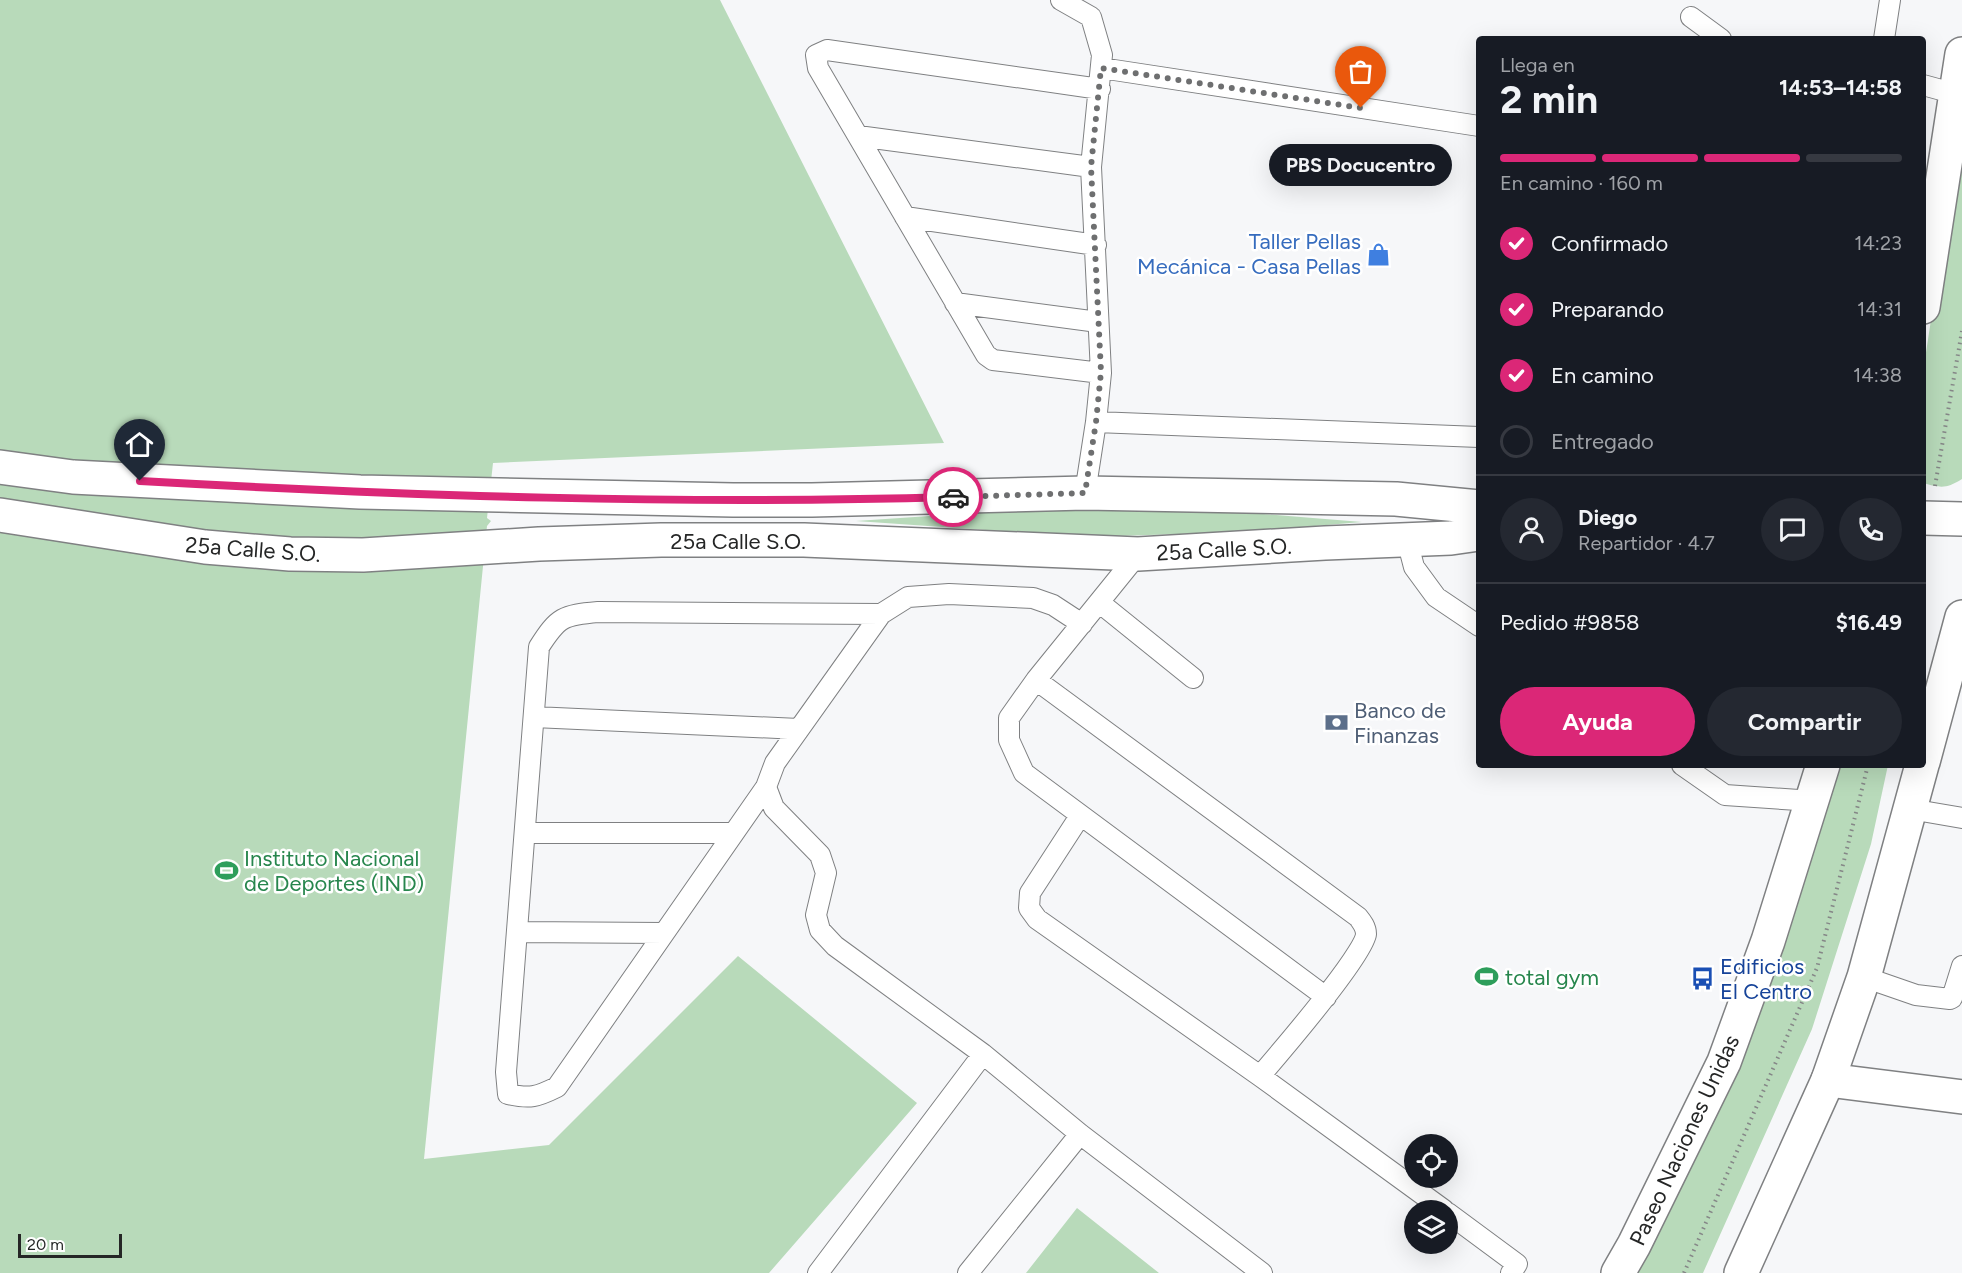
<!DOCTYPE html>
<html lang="es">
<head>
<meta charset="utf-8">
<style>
	:root { --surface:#171b24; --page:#242831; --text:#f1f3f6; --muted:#9ea1a6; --line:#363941; --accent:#db2777 }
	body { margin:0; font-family:Figtree,sans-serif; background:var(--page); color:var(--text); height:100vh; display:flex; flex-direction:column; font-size:22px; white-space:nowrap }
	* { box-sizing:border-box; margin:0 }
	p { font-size:20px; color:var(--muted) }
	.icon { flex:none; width:33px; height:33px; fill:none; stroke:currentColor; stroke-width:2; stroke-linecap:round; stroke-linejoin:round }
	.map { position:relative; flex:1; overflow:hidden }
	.side { position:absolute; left:1476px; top:36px; width:450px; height:732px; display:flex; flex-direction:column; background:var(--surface); border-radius:6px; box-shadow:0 6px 24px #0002 }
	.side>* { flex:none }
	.fabs { position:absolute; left:1404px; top:1134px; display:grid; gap:12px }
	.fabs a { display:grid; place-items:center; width:54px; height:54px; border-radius:50%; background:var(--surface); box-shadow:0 6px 24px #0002; font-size:30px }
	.scale { position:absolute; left:18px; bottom:15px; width:104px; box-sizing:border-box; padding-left:6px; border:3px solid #252626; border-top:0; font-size:16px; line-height:21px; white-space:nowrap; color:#252626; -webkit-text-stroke:4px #fff; paint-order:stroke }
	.pin { position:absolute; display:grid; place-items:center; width:51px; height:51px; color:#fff; margin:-62px -26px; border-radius:50% 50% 50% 0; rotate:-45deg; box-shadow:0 0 6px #0007 }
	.pin .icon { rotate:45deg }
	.courier { position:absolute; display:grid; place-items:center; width:60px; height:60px; margin:-30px; border:4px solid #db2777; border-radius:50%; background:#fff; color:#222; box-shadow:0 2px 8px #0007 }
	.bubble { position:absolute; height:42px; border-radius:21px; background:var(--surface); box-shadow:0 6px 24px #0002; font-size:20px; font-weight:700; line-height:42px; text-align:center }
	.headline em { font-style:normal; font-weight:700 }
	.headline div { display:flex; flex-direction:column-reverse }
	.headline { display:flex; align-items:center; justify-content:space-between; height:102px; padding:0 24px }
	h1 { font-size:39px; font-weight:700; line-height:45px }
	.bar { display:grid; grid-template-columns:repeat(4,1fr); gap:9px 6px; align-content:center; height:72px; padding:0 24px }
	.bar i { height:8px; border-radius:4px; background:var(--line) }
	.bar .selected { background:var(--accent) }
	.bar p { grid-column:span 4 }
	.line { display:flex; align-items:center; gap:15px; padding:0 24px; border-top:2px solid var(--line) }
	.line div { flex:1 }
	.round { display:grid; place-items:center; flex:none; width:63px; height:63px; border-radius:32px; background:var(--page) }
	ol { padding:0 24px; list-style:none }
	li { display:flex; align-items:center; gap:18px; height:66px }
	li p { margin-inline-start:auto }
	li .icon { padding:6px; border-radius:50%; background:var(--accent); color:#fff; stroke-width:4 }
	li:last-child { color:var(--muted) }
	li i { width:33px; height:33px; border:3px solid var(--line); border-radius:50% }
	.primary-button { display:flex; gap:12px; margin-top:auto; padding:12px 24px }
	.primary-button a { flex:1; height:69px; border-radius:36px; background:var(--accent); color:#fff; font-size:24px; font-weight:700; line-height:69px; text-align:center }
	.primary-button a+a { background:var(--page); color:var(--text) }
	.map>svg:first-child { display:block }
</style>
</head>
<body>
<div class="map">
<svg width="1962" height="1273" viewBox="0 0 1962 1273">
	<rect width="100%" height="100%" fill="#f6f7f9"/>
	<path fill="#b8daba" d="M0,0H720L944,443L493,463L487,518L491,521L487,526L424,1159L549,1145L738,956L917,1103L769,1273H0Z
		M1962,118V479C1946,489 1941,488 1923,483V372Z
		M1079,509L1239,512L1362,522L1245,532L1084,537L856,521L1003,511Z
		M1836,765H1888L1871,844L1812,1029L1703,1273H1638L1658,1232Z
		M1077,1208L1159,1273H1026Z"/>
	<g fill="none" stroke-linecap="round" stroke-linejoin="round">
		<defs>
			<path id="service" d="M1061,0L1091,17L1102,55L1091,167L1101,373L1096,422L1085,493
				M1691,17L1721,39
				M1884,39L1890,0
				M1101,68L1479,126
				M1923,85L1956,94
				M1100,89L827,50L816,55L818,68L986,355L993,360L1101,373
				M858,136L1091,167
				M905,217L1096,245
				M955,303L1098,322
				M1096,422L1479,437
				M1407,540L1414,567L1436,597L1479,626
				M1138,554L1036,680L1009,718V740L1024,773L1326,997
				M1100,603L1193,678
				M1082,624L1053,605L1033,598L949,594L908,597L881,614L775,763L766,787L774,808L820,855L826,873L816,915L820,930L835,946L983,1054L1080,1134L1262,1273
				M1036,680L1358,917C1362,922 1366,927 1366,934C1365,954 1278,1055 1260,1076
				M534,717L799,729
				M1682,765L1725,795L1813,801
				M766,787L557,1087C537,1097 530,1099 508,1094L506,1072L539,647C558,617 563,615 598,612L881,614
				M1910,809L1962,818
				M1080,816L1030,893L1029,908L1037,919L1260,1076L1444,1210
				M526,833H733
				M517,932L664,933
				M1864,977L1916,995L1950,999L1952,998L1962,966
				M1448,1213L1517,1264L1511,1273
				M818,1273L983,1054
				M968,1273L1080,1134"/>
			<path id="minor" d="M1828,1080L1962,1097"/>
			<path id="tertiary" d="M0,467L73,477L360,492L733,500H812L1085,493L1396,499L1479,507
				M0,515L205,547L290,554L363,555L539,544L661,540H804L1138,554L1325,543L1451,538L1479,534
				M1923,518L1962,519"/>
			<path id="secondary" d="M1923,307L1962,54
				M1923,762L1962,617
				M1618,1273L1634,1245L1724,1062L1768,941L1823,765
				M1741,1273L1828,1080L1864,977L1922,765"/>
		</defs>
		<use href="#service" stroke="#7f8082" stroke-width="22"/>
		<use href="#minor" stroke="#7f8082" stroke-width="36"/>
		<use href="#tertiary" stroke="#7f8082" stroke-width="36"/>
		<use href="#secondary" stroke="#7f8082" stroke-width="36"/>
		<path stroke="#858687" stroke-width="4" stroke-dasharray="1.5 4.5" stroke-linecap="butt" d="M1935,486L1962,331
			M1684,1273L1817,968L1868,765"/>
		<use href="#service" stroke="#fff" stroke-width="20"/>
		<use href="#minor" stroke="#fff" stroke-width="33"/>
		<use href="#tertiary" stroke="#fff" stroke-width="33"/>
		<use href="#secondary" stroke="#fff" stroke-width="33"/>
	</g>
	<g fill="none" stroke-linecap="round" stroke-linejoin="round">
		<path stroke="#6e6f70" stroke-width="6" stroke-dasharray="0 10.8" d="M953,497L1085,493L1096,422L1101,372L1091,167L1101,68L1361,108"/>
		<path stroke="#db2777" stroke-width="8" d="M140,481C410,496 682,505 953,497"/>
	</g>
	<defs>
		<symbol id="shop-bare" viewBox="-9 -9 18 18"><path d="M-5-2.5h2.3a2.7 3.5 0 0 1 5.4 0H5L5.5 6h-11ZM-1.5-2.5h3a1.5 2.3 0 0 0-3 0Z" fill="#3f7fe0" stroke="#fff" stroke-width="2.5" paint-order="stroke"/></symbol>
		<symbol id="bank-bare" viewBox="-9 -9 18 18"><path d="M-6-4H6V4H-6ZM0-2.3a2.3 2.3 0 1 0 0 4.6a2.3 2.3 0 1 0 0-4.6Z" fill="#5c6f8a" stroke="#fff" stroke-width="2.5" paint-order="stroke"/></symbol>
		<symbol id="stadium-bare" viewBox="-9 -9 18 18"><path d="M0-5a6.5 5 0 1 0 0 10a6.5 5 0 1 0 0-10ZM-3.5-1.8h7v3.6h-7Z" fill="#2e9e5b" stroke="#fff" stroke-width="2.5" paint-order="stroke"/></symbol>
		<symbol id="bus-bare" viewBox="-9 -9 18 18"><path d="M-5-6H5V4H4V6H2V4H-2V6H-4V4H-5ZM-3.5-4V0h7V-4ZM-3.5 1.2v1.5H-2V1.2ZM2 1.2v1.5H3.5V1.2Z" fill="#1a4fb4" stroke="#fff" stroke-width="2.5" paint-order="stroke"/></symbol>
	</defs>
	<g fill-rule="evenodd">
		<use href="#shop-bare" x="1362" y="238" width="33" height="33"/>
		<use href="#bank-bare" x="1320" y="706" width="33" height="33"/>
		<use href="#stadium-bare" x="210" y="854" width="33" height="33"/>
		<use href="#stadium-bare" x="1470" y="960" width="33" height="33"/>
		<use href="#bus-bare" x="1686" y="962" width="33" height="33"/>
	</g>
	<g text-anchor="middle" stroke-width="5" stroke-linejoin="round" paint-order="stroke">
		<g font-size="22" fill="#366cbe" stroke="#fff" text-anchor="end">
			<text x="1361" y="249">Taller Pellas<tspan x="1361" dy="25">Mecánica - Casa Pellas</tspan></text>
		</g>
		<g font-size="22" fill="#252626" stroke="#fff">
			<text x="738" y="549">25a Calle S.O.</text>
			<text transform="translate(253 549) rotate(4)" y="8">25a Calle S.O.</text>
			<text transform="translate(1224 549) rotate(-3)" y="8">25a Calle S.O.</text>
			<text transform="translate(1684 1140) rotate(-65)" y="8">Paseo Naciones Unidas</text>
		</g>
		<g font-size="22" fill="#4e5e75" stroke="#fff" text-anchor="start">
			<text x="1354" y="718">Banco de<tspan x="1354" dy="25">Finanzas</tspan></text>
		</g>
		<g font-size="22" fill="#27864d" stroke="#fff" text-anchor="start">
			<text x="244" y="866">Instituto Nacional<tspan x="244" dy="25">de Deportes (IND)</tspan></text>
			<text x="1505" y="985">total gym</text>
		</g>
		<g font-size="22" fill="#164399" stroke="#fff" text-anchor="start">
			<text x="1720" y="974">Edificios<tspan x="1720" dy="25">El Centro</tspan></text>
		</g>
	</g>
</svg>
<div class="fabs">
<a><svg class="icon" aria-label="locate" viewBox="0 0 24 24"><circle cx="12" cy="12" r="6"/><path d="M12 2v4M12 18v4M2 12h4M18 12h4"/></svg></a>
<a><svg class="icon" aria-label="layers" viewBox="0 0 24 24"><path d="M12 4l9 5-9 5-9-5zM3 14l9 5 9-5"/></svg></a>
</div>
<div class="scale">20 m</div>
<div class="pin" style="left:1361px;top:108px;background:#ea580c"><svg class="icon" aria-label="bag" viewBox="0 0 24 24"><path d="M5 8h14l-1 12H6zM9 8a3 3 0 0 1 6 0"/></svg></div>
<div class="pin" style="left:140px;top:481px;background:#1f2937"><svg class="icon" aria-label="home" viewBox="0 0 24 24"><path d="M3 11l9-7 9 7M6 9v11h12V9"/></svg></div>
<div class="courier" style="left:953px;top:497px"><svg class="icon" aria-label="car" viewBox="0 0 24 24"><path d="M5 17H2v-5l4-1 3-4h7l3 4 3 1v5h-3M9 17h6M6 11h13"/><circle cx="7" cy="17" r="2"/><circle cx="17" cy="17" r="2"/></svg></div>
<div class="bubble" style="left:1269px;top:144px;width:183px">PBS Docucentro</div>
<section class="side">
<div class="headline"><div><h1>2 min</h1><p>Llega en</p></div><em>14:53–14:58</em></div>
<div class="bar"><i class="selected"></i><i class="selected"></i><i class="selected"></i><i></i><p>En camino · 160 m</p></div>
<ol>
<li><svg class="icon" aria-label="check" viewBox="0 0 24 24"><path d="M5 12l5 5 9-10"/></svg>Confirmado<p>14:23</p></li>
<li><svg class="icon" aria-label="check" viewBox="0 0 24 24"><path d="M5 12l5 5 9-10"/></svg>Preparando<p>14:31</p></li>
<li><svg class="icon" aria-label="check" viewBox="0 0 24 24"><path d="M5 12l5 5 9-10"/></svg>En camino<p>14:38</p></li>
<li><i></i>Entregado</li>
</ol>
<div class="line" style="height:108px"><a class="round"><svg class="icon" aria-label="person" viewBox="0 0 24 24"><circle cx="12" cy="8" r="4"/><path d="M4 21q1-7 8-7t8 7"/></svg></a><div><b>Diego</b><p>Repartidor · 4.7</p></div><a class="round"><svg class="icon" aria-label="chat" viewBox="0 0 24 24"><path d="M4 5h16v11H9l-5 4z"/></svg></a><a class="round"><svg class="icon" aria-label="phone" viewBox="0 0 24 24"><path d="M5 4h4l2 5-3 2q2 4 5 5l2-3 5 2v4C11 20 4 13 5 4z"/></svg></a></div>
<div class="line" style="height:78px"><div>Pedido #9858</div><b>$16.49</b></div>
<div class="primary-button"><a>Ayuda</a><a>Compartir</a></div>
</section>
</div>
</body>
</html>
